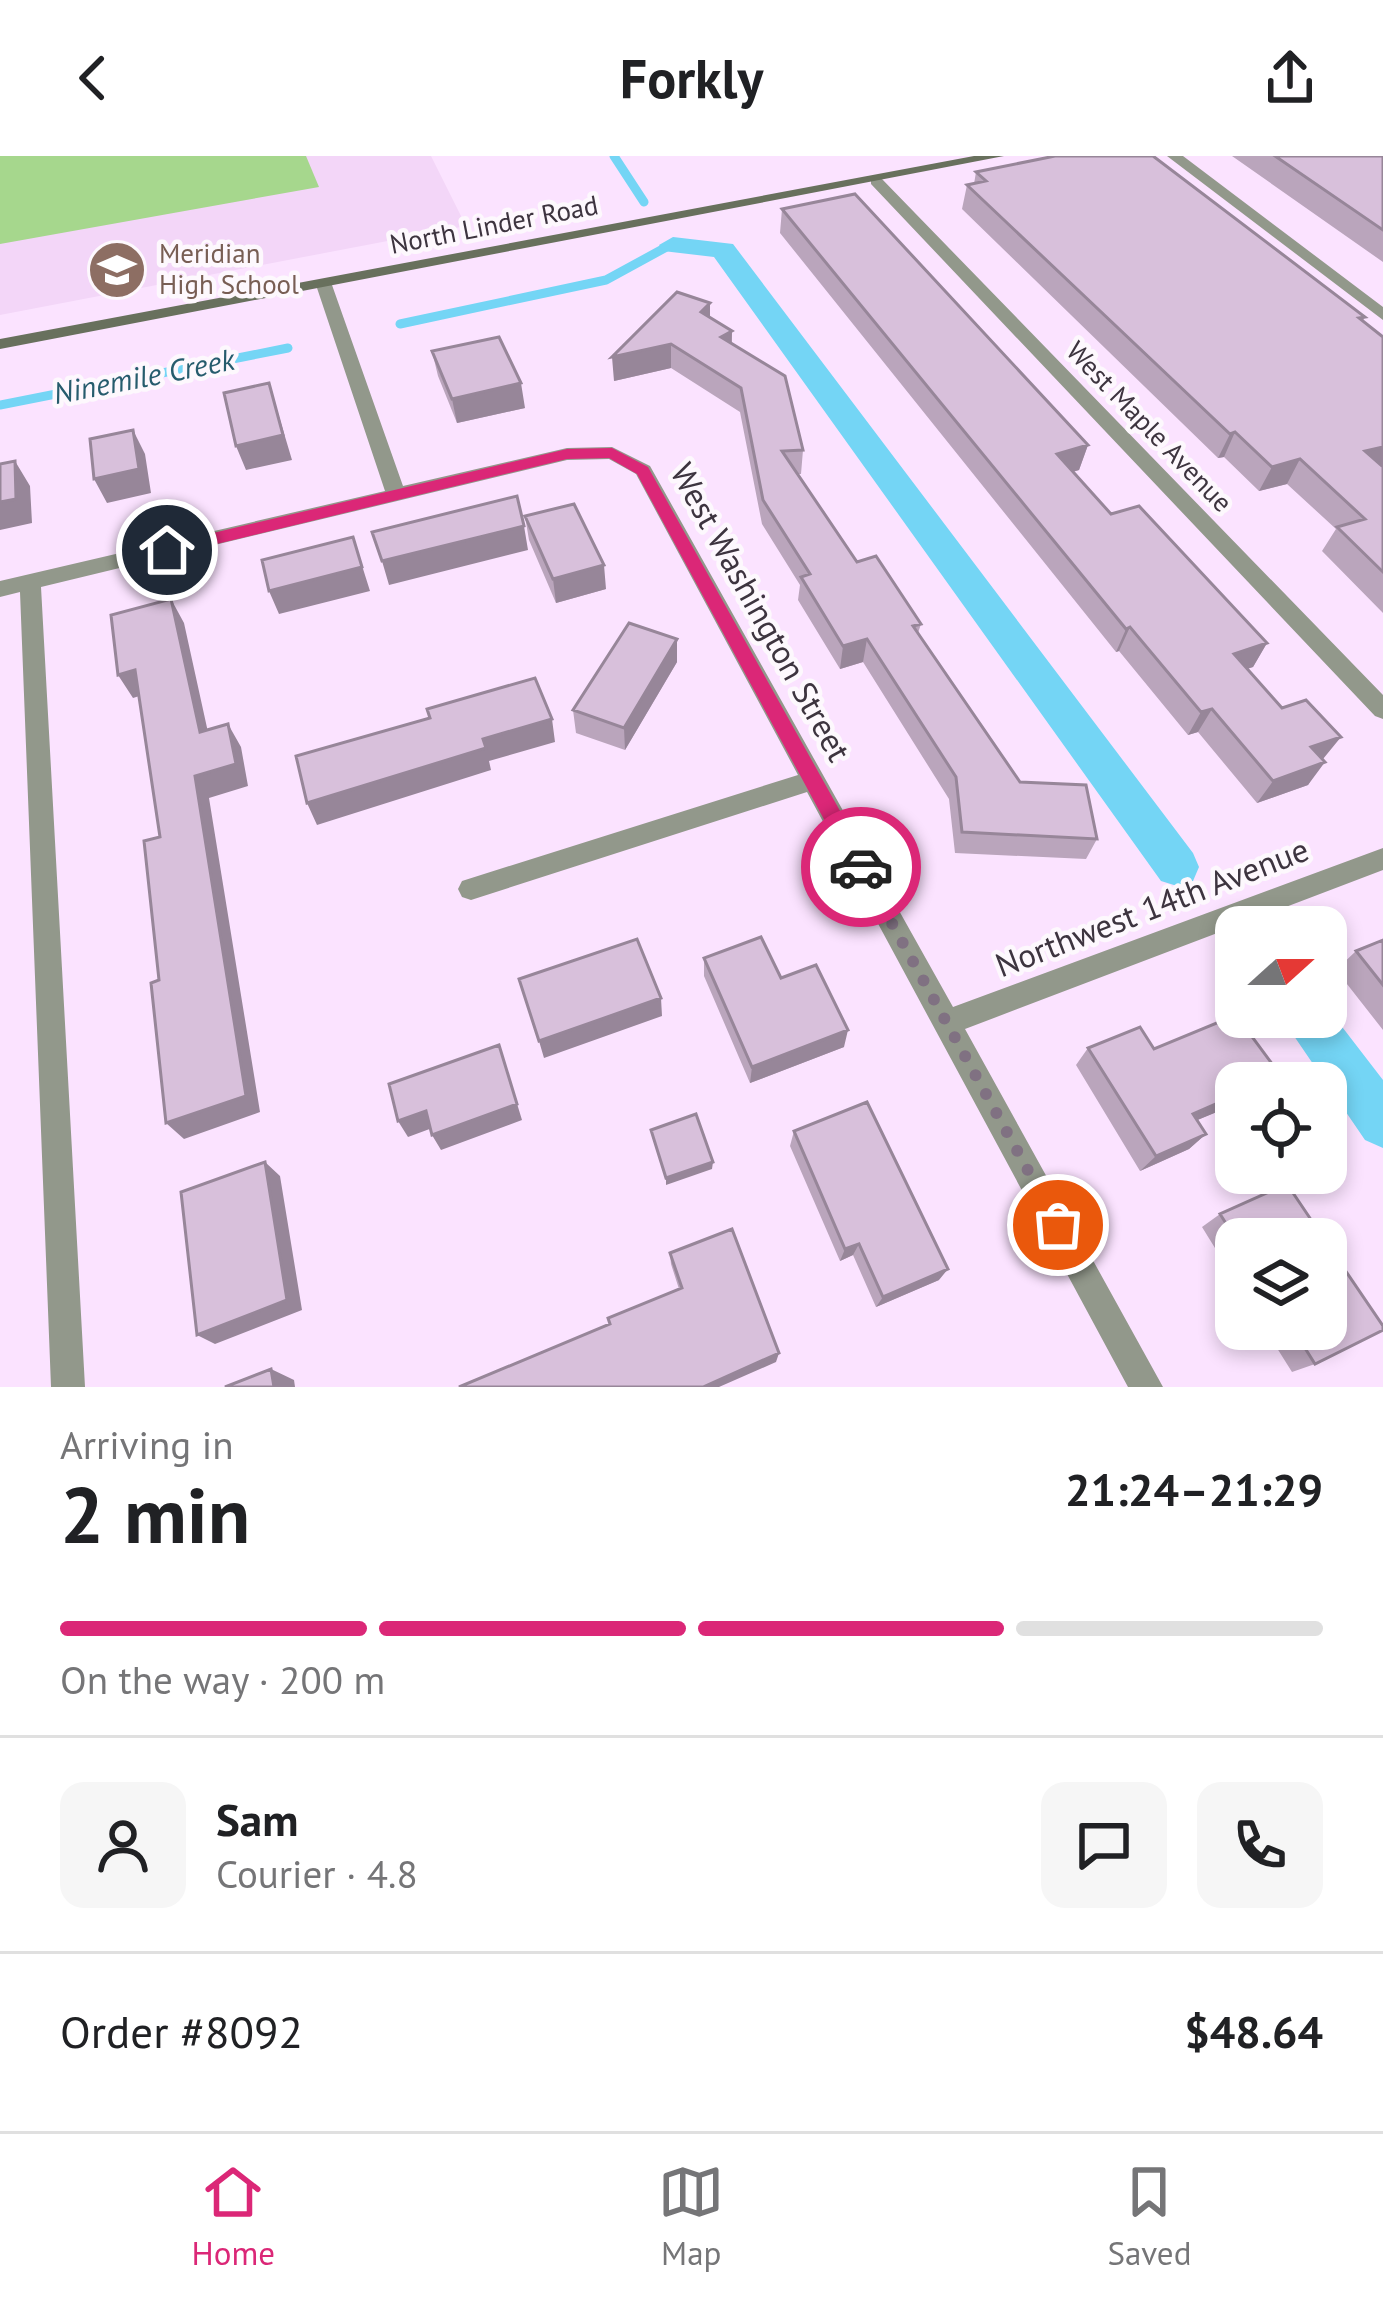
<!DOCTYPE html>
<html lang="en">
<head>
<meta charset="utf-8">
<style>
	:root { --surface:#fff; --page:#f6f6f6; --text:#202124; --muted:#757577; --line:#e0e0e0; --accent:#db2777 }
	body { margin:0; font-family:"PT Sans",sans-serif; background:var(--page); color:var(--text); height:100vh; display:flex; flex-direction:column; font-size:45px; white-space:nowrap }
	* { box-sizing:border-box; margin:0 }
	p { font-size:39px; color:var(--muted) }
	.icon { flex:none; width:66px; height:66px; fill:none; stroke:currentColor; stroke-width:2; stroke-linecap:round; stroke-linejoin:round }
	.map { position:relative; height:1231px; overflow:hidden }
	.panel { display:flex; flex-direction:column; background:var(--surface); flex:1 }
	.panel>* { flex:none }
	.needle { width:78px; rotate:69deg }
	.buttons { position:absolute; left:1215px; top:750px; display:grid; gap:24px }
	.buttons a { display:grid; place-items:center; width:132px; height:132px; border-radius:24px; background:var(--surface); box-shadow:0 6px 18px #0003; font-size:60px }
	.pin { position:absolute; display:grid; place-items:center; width:102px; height:102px; color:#fff; margin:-51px; border:6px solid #fff; border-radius:50%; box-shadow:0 3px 12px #0007 }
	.courier { position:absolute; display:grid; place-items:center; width:120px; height:120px; margin:-60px; border:9px solid #db2777; border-radius:50%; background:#fff; color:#222; box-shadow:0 3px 15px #0007 }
	.head em { font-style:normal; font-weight:700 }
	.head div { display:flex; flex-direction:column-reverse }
	.head { display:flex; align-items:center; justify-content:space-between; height:204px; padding:0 60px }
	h1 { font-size:78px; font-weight:700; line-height:90px }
	.bar { display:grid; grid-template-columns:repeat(4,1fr); gap:18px 12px; align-content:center; height:144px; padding:0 60px }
	.bar i { height:15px; border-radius:9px; background:var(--line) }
	.bar .selected { background:var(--accent) }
	.bar p { grid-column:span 4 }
	.line { display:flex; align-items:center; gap:30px; padding:0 60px; border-top:3px solid var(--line) }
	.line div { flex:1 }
	.round { display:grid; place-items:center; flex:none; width:126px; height:126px; border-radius:24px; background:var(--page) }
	header { display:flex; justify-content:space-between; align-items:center; height:156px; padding:0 60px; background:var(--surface); font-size:54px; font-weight:700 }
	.menu { display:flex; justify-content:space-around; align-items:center; height:168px; border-top:3px solid var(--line); background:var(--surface); font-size:33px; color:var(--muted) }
	.menu a { display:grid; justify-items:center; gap:6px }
	.menu .selected { color:var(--accent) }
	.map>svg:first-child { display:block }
</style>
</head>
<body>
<header><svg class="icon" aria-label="back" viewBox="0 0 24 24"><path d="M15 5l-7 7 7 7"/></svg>Forkly<svg class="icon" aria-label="share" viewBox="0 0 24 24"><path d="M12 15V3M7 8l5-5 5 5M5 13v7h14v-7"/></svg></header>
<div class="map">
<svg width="1383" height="1231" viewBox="0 0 1383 1231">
	<rect width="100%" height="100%" fill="#fbe3ff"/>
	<path fill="#f3d6f8" d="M0,0H431L466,70L0,159Z"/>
	<path fill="#a6d78d" d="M0,0H306L319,31L0,88Z"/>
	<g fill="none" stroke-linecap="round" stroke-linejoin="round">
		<path stroke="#74d5f5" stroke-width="9" d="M614,0L644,46
			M400,168L606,124L672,88
			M0,249L288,192"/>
		<path fill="#74d5f5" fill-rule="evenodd" d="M673,81L733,88L1193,697L1199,711L1193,725L1177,730L1161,725L714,101L663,95L659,89Z
			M1326,850L1383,924V992L1365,984L1281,861H1326Z"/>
		<path fill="#92988b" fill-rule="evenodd" d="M1167,0H1183L1383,151V164Z
			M871,22H881L1383,539V563L1375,560L871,28Z
			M324,124L332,129L403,330L567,292L612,291L650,310L953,851L1383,692V714L965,873L1163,1231H1128L807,636L471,744L462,741L458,733L462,725L798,619L636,318L609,303L567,304L41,431L85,1231H51L20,436L0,441V425L385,335L316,129Z"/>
		<path fill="#68705d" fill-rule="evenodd" d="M974,0H1004L0,193V183Z"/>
	</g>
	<path fill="#baa5bc" d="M1232,0H1383V106Z
		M976,16L1365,161L1363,165L1383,181V457L1322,395L1336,373L1287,328L1259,335L1224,301L1218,302L962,53L967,29L974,28Z
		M782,53L1088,289L1079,314L1073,316L1111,358L1267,487L1253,511L1247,513L1323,603L1308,629L1257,647L1198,576L1188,579L1119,495L1116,496L780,77Z
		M710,147V162L732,175V188L803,294L801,318H798L857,406L921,468L918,477L1020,626L1097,683L1086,703L955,697L949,643L863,506L840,513L798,444L800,429L762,368L740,256L671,212L614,225Z
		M432,195L525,252L457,267L438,220Z
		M525,360L606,433L556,447L529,384Z
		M677,483V506L625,594L576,577L573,554Z
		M1383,784V874L1336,814L1356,795Z
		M704,802L781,822L844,891L750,927L704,820Z
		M1088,892L1154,893L1236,927V948L1197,964L1206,978L1189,993L1140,1015L1076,909Z
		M794,975L939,1124L876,1151L853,1099L840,1105L790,990Z
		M1220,1058L1236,1083V1126L1202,1071Z
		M670,1097L776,1206L610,1168L679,1133L671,1108Z
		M1265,1173H1326L1315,1208L1292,1216Z"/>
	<path fill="#978699" d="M710,147V171L701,156Z
		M732,175L731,199L721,181Z
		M671,188V212L614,225L612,201Z
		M269,227L292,304L246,314L236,290Z
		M521,227L525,252L457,267L452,243Z
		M133,274L145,298L151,337L107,347L94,323Z
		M1235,276L1224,301L1218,302L1230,278Z
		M1088,289L1079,314L1049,322L1057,298Z
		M1383,291V312L1365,295Z
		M1300,303L1287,328L1259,335L1272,311Z
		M15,305L30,330L32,367L0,374V346Z
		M524,370L528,394L389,429L382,405Z
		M353,381L370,435L279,458L269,435Z
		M604,409L606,433L556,447L553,423Z
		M171,443L184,467L213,599L200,576Z
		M1130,471L1119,495L1116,496L1126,473Z
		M677,483V506L625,594L624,572Z
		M867,483L863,506L840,513L843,490Z
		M1267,487L1253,511L1220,521L1234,498Z
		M135,514L149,537L133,542L118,519Z
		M1212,553L1198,576L1188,579L1201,556Z
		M552,563L555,586L489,605L491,614L317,669L307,647L483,583Z
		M228,568L241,591L248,630L209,642L260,956L184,983L166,967L195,620Z
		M1341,581L1323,603L1294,613L1311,591Z
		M1325,606L1308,629L1257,647L1273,625Z
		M661,842L662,860L544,902L539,885Z
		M848,874L844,891L750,927L752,911Z
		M499,889L522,964L441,994L432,979Z
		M1236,939V948L1176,973L1193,958Z
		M426,955L435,971L408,981L398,965Z
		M1206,978L1189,993L1140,1015L1156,1000Z
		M265,1006L280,1020L302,1154L215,1188L197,1179Z
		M713,1006L712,1013L666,1029V1022Z
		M859,1088L853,1099L840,1105L845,1093Z
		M948,1113L939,1124L876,1151L883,1141Z
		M779,1197L776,1206L719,1231H703Z
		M271,1213L294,1224L295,1231H274Z"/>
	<path fill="#d8c0db" stroke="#978699" stroke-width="3" d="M1055,0H1153L1365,161L1359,162L1383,181V291L1365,295L1383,311V416L1337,371L1365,363L1300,303L1272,311L1235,276L1230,278L967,29L986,25L976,16Z
		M1275,0H1383V74Z
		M855,38L1088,289L1057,298L1111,358L1139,350L1267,487L1234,498L1282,552L1306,544L1341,581L1311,591L1325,606L1273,625L1212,553L1201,556L1130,471L1126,473L782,53Z
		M677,136L710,147L701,156L732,175L721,181L785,220L803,294L782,295L857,406L876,400L921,468L913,470L1020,626L1086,629L1097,683L962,676L956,621L867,483L843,490L801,421L810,418L763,344L741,232L671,188L612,201Z
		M499,181L521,227L452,243L432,195Z
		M269,227L283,279L236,290L224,237Z
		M133,274L139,313L94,323L90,283Z
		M15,305L16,343L0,346V308Z
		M517,340L524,370L382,405L372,376Z
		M574,348L604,409L553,423L525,360Z
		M353,381L362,411L269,435L262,404Z
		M171,443L200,576L228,568L236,608L195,620L246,940L166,967L151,827L159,824L144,685L160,681L135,514L118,519L111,459Z
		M629,467L677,483L624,572L573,554Z
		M535,522L552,563L483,583L486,592L307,647L296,600L430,562L427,553Z
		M761,781L781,822L816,809L848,874L752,911L704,802Z
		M637,783L661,842L539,885L519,823Z
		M1383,784V829L1356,795Z
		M1236,859L1281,920L1266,927H1236V939L1193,958L1206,978L1156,1000L1088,892L1140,871L1154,893Z
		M499,889L517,948L432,979L426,955L398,965L389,928Z
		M867,946L948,1113L883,1141L859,1088L845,1093L794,975Z
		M696,958L713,1006L666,1022L651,974Z
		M265,1006L287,1144L197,1179L181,1036Z
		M1287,1028L1324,1083H1236L1220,1058Z
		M732,1073L779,1197L703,1231H459L610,1168L608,1162L682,1132L670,1097Z
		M1326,1086L1383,1170V1174L1315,1208L1293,1173H1326Z
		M271,1213L274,1231H225Z"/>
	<path fill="#db2777" d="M567,293L612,292L648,311L868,705V717H853L637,318L609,302L567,303L167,400L159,394L167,388Z"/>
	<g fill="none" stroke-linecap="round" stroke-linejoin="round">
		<path stroke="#807182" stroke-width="12" stroke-dasharray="0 21.6" d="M861,711L1058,1069"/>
	</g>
	<defs>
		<symbol id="school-disc" viewBox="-11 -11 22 22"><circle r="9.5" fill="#8d6e63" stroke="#fdf8fd"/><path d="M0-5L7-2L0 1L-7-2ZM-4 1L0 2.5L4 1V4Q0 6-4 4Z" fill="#fff"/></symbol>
	</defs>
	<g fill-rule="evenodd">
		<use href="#school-disc" x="84" y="81" width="66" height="66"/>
	</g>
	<g text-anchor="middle" stroke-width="9" stroke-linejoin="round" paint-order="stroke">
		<g font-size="27" fill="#3d343f" stroke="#fdf8fd">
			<text transform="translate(494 69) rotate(-11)" y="9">North Linder Road</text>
			<text transform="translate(1149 271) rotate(46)" y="9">West Maple Avenue</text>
		</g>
		<g font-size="27" fill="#785e54" stroke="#fdf8fd" text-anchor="start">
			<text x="159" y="107">Meridian<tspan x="159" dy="31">High School</tspan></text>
		</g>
		<g font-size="30" font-style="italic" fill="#265c6d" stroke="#fdf8fd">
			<text transform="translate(144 221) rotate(-11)" y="10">Ninemile Creek</text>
		</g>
		<g font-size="33" fill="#3d343f" stroke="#fdf8fd">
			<text transform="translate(761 456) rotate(61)" y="12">West Washington Street</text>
			<text transform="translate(1152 751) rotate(-21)" y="12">Northwest 14th Avenue</text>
		</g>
	</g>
</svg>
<div class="buttons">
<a><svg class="needle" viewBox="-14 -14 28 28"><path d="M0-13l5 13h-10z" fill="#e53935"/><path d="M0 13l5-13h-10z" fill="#757577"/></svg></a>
<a><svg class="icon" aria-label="locate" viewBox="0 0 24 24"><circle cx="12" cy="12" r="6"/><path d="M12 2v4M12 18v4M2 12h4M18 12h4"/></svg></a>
<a><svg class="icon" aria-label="layers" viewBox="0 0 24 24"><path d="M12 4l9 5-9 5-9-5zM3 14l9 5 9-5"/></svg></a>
</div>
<div class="pin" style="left:1058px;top:1069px;background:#ea580c"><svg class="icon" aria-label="bag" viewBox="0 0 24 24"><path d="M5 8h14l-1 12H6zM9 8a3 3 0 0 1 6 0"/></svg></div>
<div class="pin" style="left:167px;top:394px;background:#1f2937"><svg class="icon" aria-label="home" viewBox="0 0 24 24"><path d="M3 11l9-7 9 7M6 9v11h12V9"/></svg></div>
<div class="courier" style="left:861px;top:711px"><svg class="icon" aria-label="car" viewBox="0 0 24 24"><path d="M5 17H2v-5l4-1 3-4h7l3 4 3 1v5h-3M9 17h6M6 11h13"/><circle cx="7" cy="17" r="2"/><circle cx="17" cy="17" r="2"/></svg></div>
</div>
<section class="panel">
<div class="head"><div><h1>2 min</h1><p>Arriving in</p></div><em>21:24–21:29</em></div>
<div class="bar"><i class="selected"></i><i class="selected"></i><i class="selected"></i><i></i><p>On the way · 200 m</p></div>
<div class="line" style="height:216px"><a class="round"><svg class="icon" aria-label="person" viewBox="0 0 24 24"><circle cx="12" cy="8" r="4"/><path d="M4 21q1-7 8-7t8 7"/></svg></a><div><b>Sam</b><p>Courier · 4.8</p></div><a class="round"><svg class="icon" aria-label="chat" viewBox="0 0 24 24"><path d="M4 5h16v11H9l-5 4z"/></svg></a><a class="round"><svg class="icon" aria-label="phone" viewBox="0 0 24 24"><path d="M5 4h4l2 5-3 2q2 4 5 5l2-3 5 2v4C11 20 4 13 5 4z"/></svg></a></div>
<div class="line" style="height:156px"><div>Order #8092</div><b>$48.64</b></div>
</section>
<nav class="menu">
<a class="selected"><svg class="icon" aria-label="home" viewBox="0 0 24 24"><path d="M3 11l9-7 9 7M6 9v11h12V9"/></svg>Home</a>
<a><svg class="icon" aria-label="map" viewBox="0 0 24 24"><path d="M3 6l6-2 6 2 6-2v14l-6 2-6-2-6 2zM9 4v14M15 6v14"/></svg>Map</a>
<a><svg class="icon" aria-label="saved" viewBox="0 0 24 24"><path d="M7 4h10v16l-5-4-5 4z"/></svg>Saved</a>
</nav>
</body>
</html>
